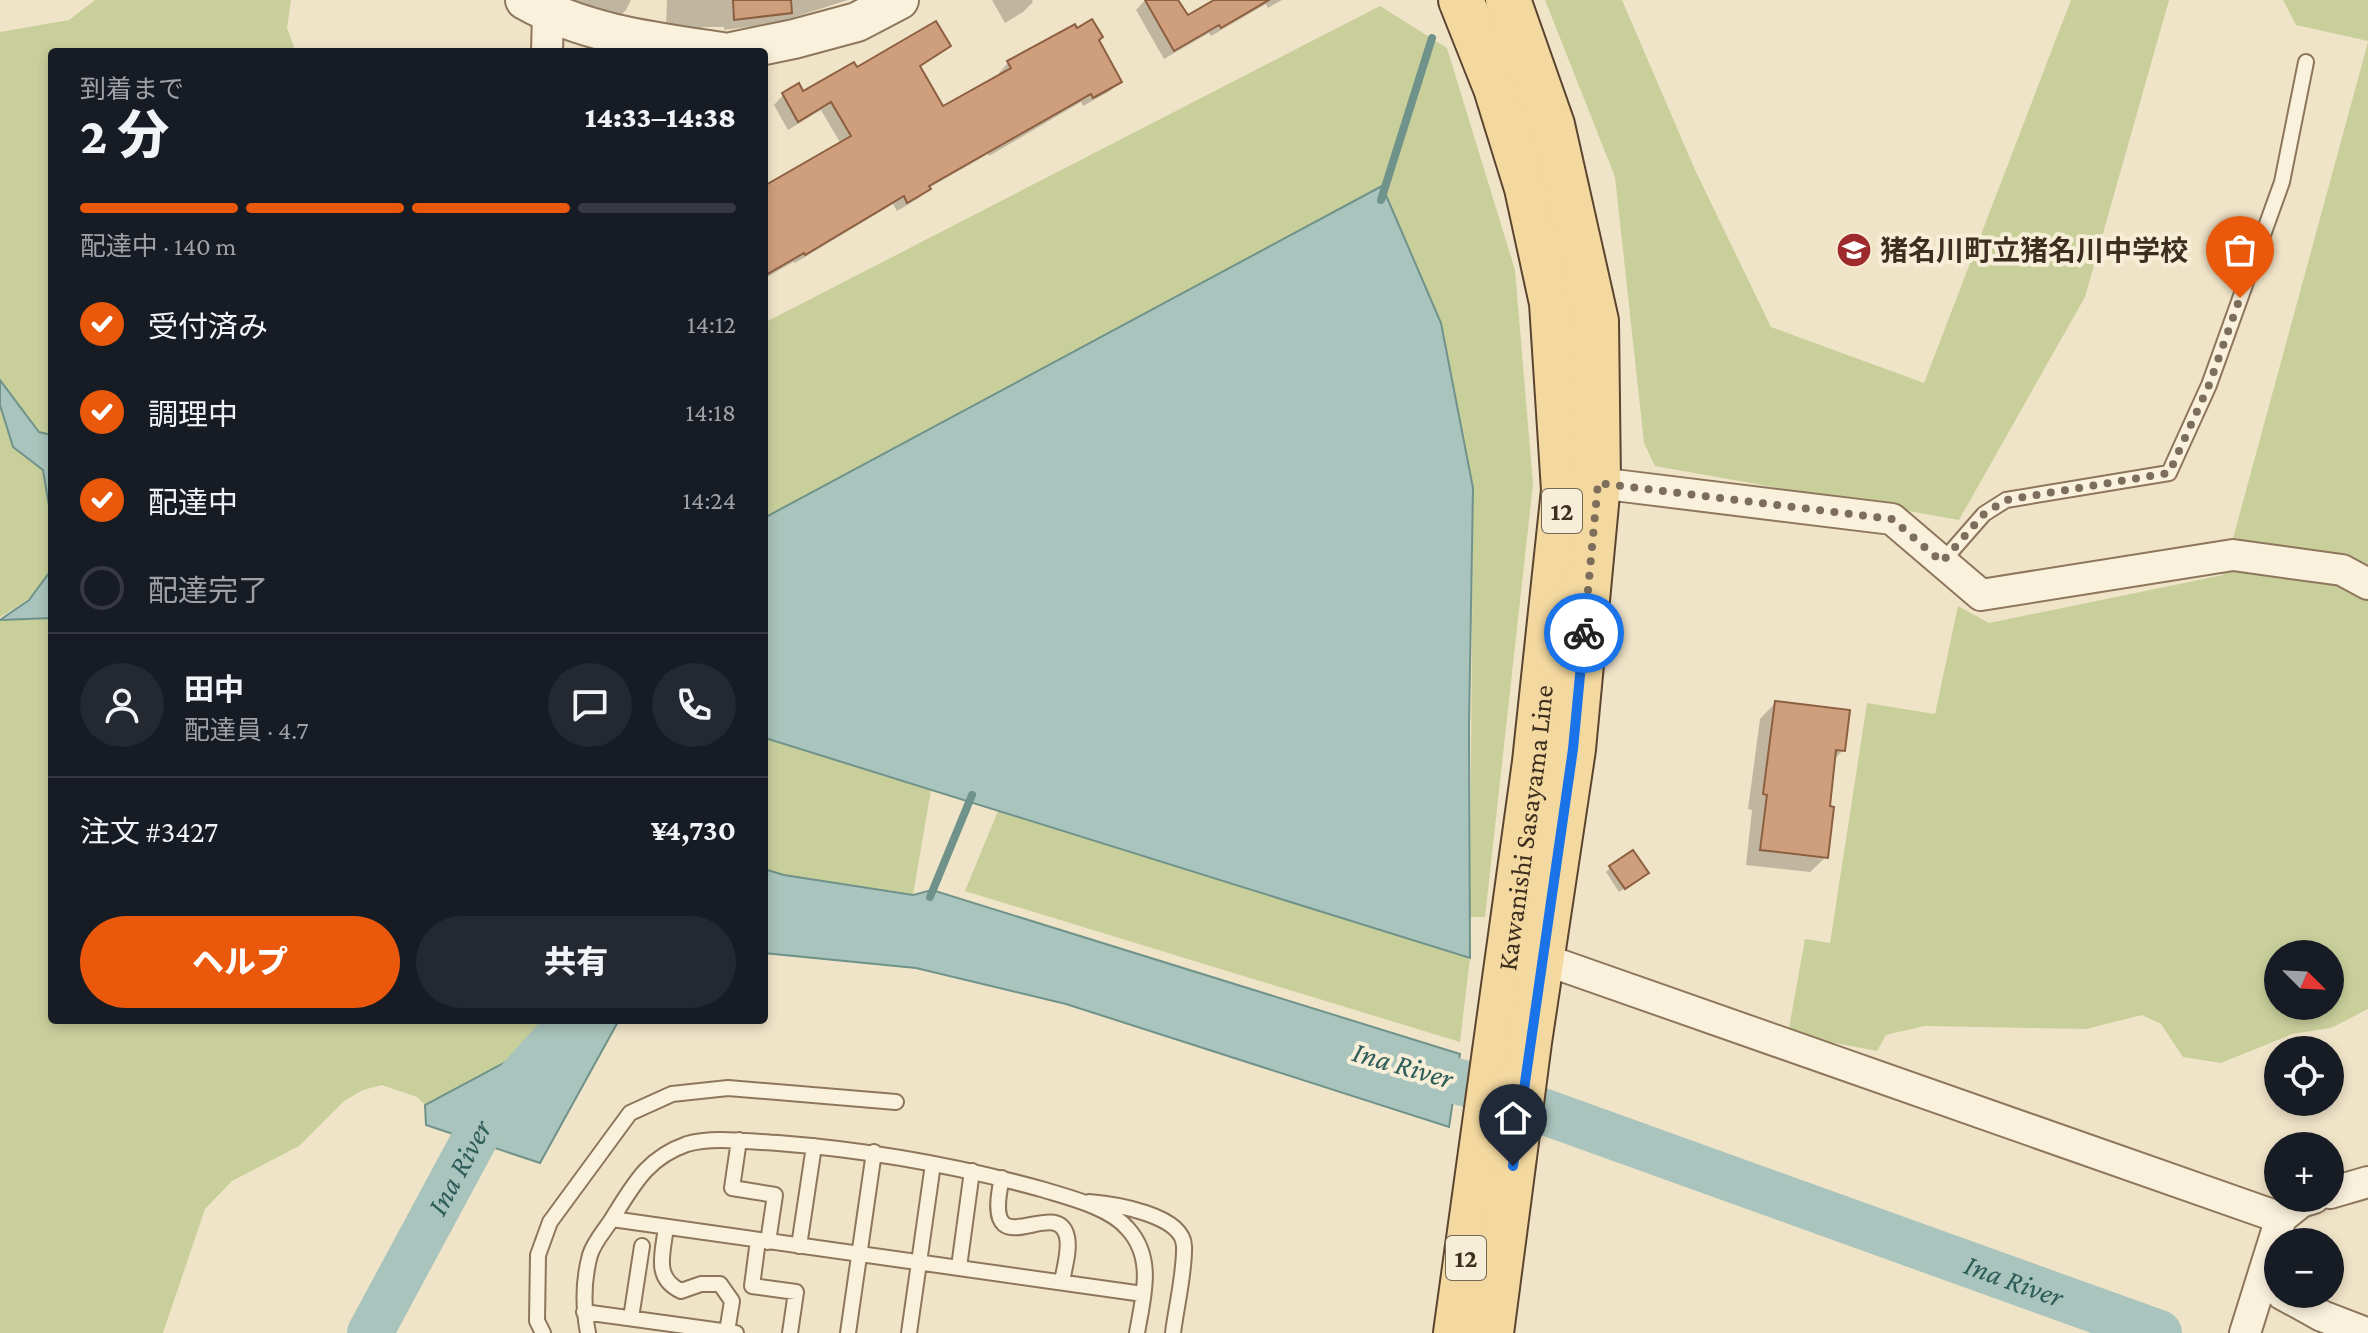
<!DOCTYPE html>
<html lang="ja">
<head>
<meta charset="utf-8">
<style>
	:root { --surface:#171b24; --page:#242831; --text:#f1f3f6; --muted:#9ea1a6; --line:#363941; --accent:#ea580c }
	body { margin:0; font-family:"Crimson Pro","Noto Sans JP",serif; background:var(--page); color:var(--text); height:100vh; display:flex; flex-direction:column; font-size:30px; white-space:nowrap }
	* { box-sizing:border-box; margin:0 }
	p { font-size:26px; color:var(--muted) }
	.icon { flex:none; width:44px; height:44px; fill:none; stroke:currentColor; stroke-width:2; stroke-linecap:round; stroke-linejoin:round }
	.map { position:relative; flex:1; overflow:hidden }
	.panel { position:absolute; left:48px; top:48px; width:720px; height:976px; display:flex; flex-direction:column; background:var(--surface); border-radius:8px; box-shadow:0 4px 12px #0003 }
	.panel>* { flex:none }
	.needle { width:52px; rotate:114deg }
	.buttons { position:absolute; left:2264px; top:940px; display:grid; gap:16px }
	.buttons a { display:grid; place-items:center; width:80px; height:80px; border-radius:50%; background:var(--surface); box-shadow:0 4px 12px #0003; font-size:40px }
	.pin { position:absolute; display:grid; place-items:center; width:68px; height:68px; color:#fff; margin:-82px -34px; border-radius:50% 50% 50% 0; rotate:-45deg; box-shadow:0 0 8px #0007 }
	.pin .icon { rotate:45deg }
	.courier { position:absolute; display:grid; place-items:center; width:80px; height:80px; margin:-40px; border:6px solid #1a73e8; border-radius:50%; background:#fff; color:#222; box-shadow:0 2px 10px #0007 }
	.summary em { font-style:normal; font-weight:800 }
	.summary div { display:flex; flex-direction:column-reverse }
	.summary { display:flex; align-items:center; justify-content:space-between; height:136px; padding:0 32px }
	h1 { font-size:52px; font-weight:800; line-height:60px }
	.bar { display:grid; grid-template-columns:repeat(4,1fr); gap:12px 8px; align-content:center; height:96px; padding:0 32px }
	.bar i { height:10px; border-radius:6px; background:var(--line) }
	.bar .on { background:var(--accent) }
	.bar p { grid-column:span 4 }
	.line { display:flex; align-items:center; gap:20px; padding:0 32px; border-top:2px solid var(--line) }
	.line div { flex:1 }
	.round { display:grid; place-items:center; flex:none; width:84px; height:84px; border-radius:42px; background:var(--page) }
	ol { padding:0 32px; list-style:none }
	li { display:flex; align-items:center; gap:24px; height:88px }
	li p { margin-inline-start:auto }
	li .icon { padding:8px; border-radius:50%; background:var(--accent); color:#fff; stroke-width:4 }
	li:last-child { color:var(--muted) }
	li i { width:44px; height:44px; border:4px solid var(--line); border-radius:50% }
	.primary-button { display:flex; gap:16px; margin-top:auto; padding:16px 32px }
	.primary-button a { flex:1; height:92px; border-radius:48px; background:var(--accent); color:#fff; font-size:32px; font-weight:800; line-height:92px; text-align:center }
	.primary-button a+a { background:var(--page); color:var(--text) }
	.map>svg:first-child { display:block }
</style>
</head>
<body>
<div class="map">
<svg width="2368" height="1333" viewBox="0 0 2368 1333">
	<rect width="100%" height="100%" fill="#f0e4c8"/>
	<path fill="#c9cf9b" fill-rule="evenodd" d="M95,0H291L287,28L296,52H52V435L40,432L0,380V32L69,20Z
		M1545,0H1622L1696,172L1771,327L1924,383L2071,0H2169L2085,297L1959,520L1655,466L1644,443L1615,177Z
		M2283,0H2368V41L2296,25Z
		M1380,6L1447,48L1515,270L1533,484L1485,917H1470L1473,488L1441,323L1382,187L764,518V323Z
		M2368,42V1009L2331,1028L2292,1034L2221,1063L2183,1057L2161,1024L2142,1015L2086,1029L1924,1026L1886,1035L1877,1051L1788,1034L1805,939L1830,943L1867,703L1935,714L1958,606L1989,623L2223,575ZM2278,954H2330V1006H2278Z
		M0,405L13,447L43,470C47,492 59,552 51,571C41,593 20,605 0,617Z
		M52,618V1020H545L526,1051L425,1105L417,1097L382,1085L363,1090L344,1101L299,1146L232,1181L205,1209L163,1333H0V620Z
		M764,722L765,739L931,790L913,895L783,875L764,869Z
		M998,811L1470,958L1460,1042L965,891Z"/>
	<path fill="#a9c4bc" stroke="#6f938a" stroke-width="2" d="M1382,186L1441,323L1473,488L1469,727L1470,958L765,738L764,518Z
		M0,380L39,432L52,435V524L43,470L13,447L0,405Z
		M52,569V618L0,620L29,600Z
		M764,869L784,875L913,895L932,890L1460,1054L1449,1127L1066,1004L916,968L764,953Z
		M545,1020H619L540,1163L426,1125L425,1105L526,1051Z"/>
	<path fill="#0003" d="M572,0H631L626,10L616,20Z
		M667,0H848L773,24L724,30V27H703L694,37L690,36L684,27L666,26Z
		M992,0H1032L1033,2L1023,12L1005,23Z
		M1145,0H1176L1187,18L1218,0H1282L1268,8L1266,4L1211,36L1209,33L1164,59L1136,10Z
		M948,46L919,68L943,109L1001,76L999,73L1008,63L1120,81L1110,91L1083,106L1081,102L989,156L988,154L929,188L919,198L897,211L893,204L795,263L793,262L764,279V189L841,144L821,110L788,130L774,105L783,95L802,94L857,70Z
		M1775,703L1843,750L1833,761L1826,857L1810,872L1746,865L1752,810L1748,809L1760,719Z
		M1610,868L1642,877L1619,892L1606,872Z"/>
	<g fill="none" stroke-linecap="round" stroke-linejoin="round">
		<path stroke="#6f938a" stroke-width="8" d="M1381,200L1432,38
			M930,897L972,795"/>
		<g stroke="#a9c4bc" stroke-width="46">
			<path id="s1" d="M1397,1064L1470,1085L2159,1333"/>
			<path id="s2" d="M370,1333L488,1114L573,1020"/>
		</g>
	</g>
	<path fill="#cf9f7d" stroke="#8d5f41" stroke-width="2" d="M733,0H791L792,13L734,20Z
		M1145,0H1178L1188,15L1214,0H1269L1221,28L1219,25L1174,51Z
		M1092,19L1103,37L1099,40L1122,82L1093,98L1091,94L929,186L931,189L907,203L904,196L805,255L804,253L764,276V186L851,136L831,102L798,122L782,93L799,83L803,91L854,62L857,67L936,21L951,46L920,66L943,106L1011,68L1007,61L1075,24L1077,28Z
		M1775,701L1850,710L1845,751L1836,750L1830,806L1834,807L1828,858L1760,850L1767,795L1763,794Z
		M1633,850L1649,873L1625,889L1609,866Z"/>
	<g fill="none" stroke-linecap="round" stroke-linejoin="round">
		<defs>
			<path id="service" d="M1942,562L1984,514L2006,500L2169,473L2209,385L2282,182L2306,62
				M739,1140L732,1188L775,1195L768,1242
				M1002,1178C980,1274 1057,1192 1067,1237C1070,1250 1064,1269 1062,1282
				M1089,1202C1115,1204 1183,1215 1184,1246C1185,1271 1176,1308 1173,1333
				M612,1219L1143,1294
				M666,1227C663,1253 653,1278 681,1291L701,1284H720L732,1301L727,1332
				M758,1240L752,1286L796,1292L790,1333
				M799,1246L814,1146
				M959,1267L972,1171
				M584,1312L736,1333
				M631,1318L642,1246
				M543,1333L537,1321L538,1255L550,1222L630,1113L672,1094L728,1088L896,1102
				M588,1333C583,1307 583,1281 590,1255C594,1242 605,1230 612,1219C634,1184 647,1158 687,1144C712,1136 752,1142 778,1143C868,1150 954,1165 1041,1189C1067,1197 1110,1207 1128,1229C1155,1259 1143,1297 1137,1333
				M848,1333L874,1152
				M909,1333L933,1164"/>
			<path id="minor" d="M547,52L548,13
				M1598,483L1892,519L1981,595L2233,555L2342,570L2368,584
				M1543,959L2281,1218
				M2330,1193L2368,1182
				M2282,1294L2322,1316L2366,1333
				M2245,1333L2281,1218L2301,1202L2314,1198"/>
			<path id="tertiary" d="M525,0C585,34 655,42 722,52
				M731,52L794,39L857,22L899,0"/>
			<g id="primary">
				<path id="s3" d="M1456,1333L1535,762L1564,490L1552,303L1527,188L1496,88L1461,0"/>
				<path d="M1491,1333L1529,1042L1573,749L1598,483L1596,321L1552,125L1508,0"/>
			</g>
		</defs>
		<use href="#service" stroke="#8d765c" stroke-width="18"/>
		<use href="#minor" stroke="#8d765c" stroke-width="34"/>
		<use href="#tertiary" stroke="#8d765c" stroke-width="42"/>
		<use href="#primary" stroke="#5b4430" stroke-width="48"/>
		<use href="#service" stroke="#faf1dc" stroke-width="14"/>
		<use href="#minor" stroke="#faf1dc" stroke-width="30"/>
		<use href="#tertiary" stroke="#faf1dc" stroke-width="38"/>
		<use href="#primary" stroke="#f3d9a0" stroke-width="44"/>
	</g>
	<g fill="none" stroke-linecap="round" stroke-linejoin="round">
		<path stroke="#7c6e5b" stroke-width="8" stroke-dasharray="0 14.4" d="M1584,633L1598,483L1892,519L1942,562L1984,514L2006,500L2169,473L2209,385L2240,298"/>
		<path stroke="#1a73e8" stroke-width="10" d="M1513,1166L1573,749L1584,633"/>
	</g>
	<defs>
		<symbol id="school-disc" viewBox="-11 -11 22 22"><circle r="9.5" fill="#9e2a2b" stroke="#f7eed8"/><path d="M0-5L7-2L0 1L-7-2ZM-4 1L0 2.5L4 1V4Q0 6-4 4Z" fill="#fff"/></symbol>
	</defs>
	<g fill-rule="evenodd">
		<use href="#school-disc" x="1834" y="230" width="40" height="40"/>
	</g>
	<g text-anchor="middle" stroke-width="8" stroke-linejoin="round" paint-order="stroke">
		<g fill="#f7eed8" stroke="#756857" stroke-width="2">
			<rect x="1542" y="489" width="40" height="44" rx="6"/>
			<rect x="1446" y="1236" width="40" height="44" rx="6"/>
		</g>
		<g font-size="26" font-weight="bold" fill="#3d2e20">
			<text x="1562" y="520">12</text>
			<text x="1466" y="1267">12</text>
		</g>
		<g font-size="28" font-weight="bold" fill="#3d2e20" stroke="#f7eed8" text-anchor="start">
			<text x="1880" y="260">猪名川町立猪名川中学校</text>
		</g>
		<g font-size="28" fill="#3d2e20" stroke="#f7eed8">
			<text dy="10" stroke="none"><textPath href="#s3" startOffset="510">Kawanishi Sasayama Line</textPath></text>
		</g>
		<g font-size="30" font-style="italic" fill="#2f5d5a" stroke="#f7eed8">
			<text transform="translate(1403 1065) rotate(16)" y="10">Ina River</text>
			<text dy="10" stroke="none"><textPath href="#s2" startOffset="188">Ina River</textPath></text>
			<text dy="10" stroke="none"><textPath href="#s1" startOffset="654">Ina River</textPath></text>
		</g>
	</g>
</svg>
<div class="buttons">
<a><svg class="needle" viewBox="-14 -14 28 28"><path d="M0-13l5 13h-10z" fill="#e53935"/><path d="M0 13l5-13h-10z" fill="#9ea1a6"/></svg></a>
<a><svg class="icon" aria-label="locate" viewBox="0 0 24 24"><circle cx="12" cy="12" r="6"/><path d="M12 2v4M12 18v4M2 12h4M18 12h4"/></svg></a>
<a>+</a>
<a>−</a>
</div>
<div class="pin" style="left:2240px;top:298px;background:#ea580c"><svg class="icon" aria-label="bag" viewBox="0 0 24 24"><path d="M5 8h14l-1 12H6zM9 8a3 3 0 0 1 6 0"/></svg></div>
<div class="pin" style="left:1513px;top:1166px;background:#1f2937"><svg class="icon" aria-label="home" viewBox="0 0 24 24"><path d="M3 11l9-7 9 7M6 9v11h12V9"/></svg></div>
<div class="courier" style="left:1584px;top:633px"><svg class="icon" aria-label="bike" viewBox="0 0 24 24"><circle cx="6" cy="16" r="4"/><circle cx="18" cy="16" r="4"/><path d="M6 16l4-8h5l3 8M10 8l3 8H6M13 5h3"/></svg></div>
<section class="panel">
<div class="summary"><div><h1>2 分</h1><p>到着まで</p></div><em>14:33–14:38</em></div>
<div class="bar"><i class="on"></i><i class="on"></i><i class="on"></i><i></i><p>配達中 · 140 m</p></div>
<ol>
<li><svg class="icon" aria-label="check" viewBox="0 0 24 24"><path d="M5 12l5 5 9-10"/></svg>受付済み<p>14:12</p></li>
<li><svg class="icon" aria-label="check" viewBox="0 0 24 24"><path d="M5 12l5 5 9-10"/></svg>調理中<p>14:18</p></li>
<li><svg class="icon" aria-label="check" viewBox="0 0 24 24"><path d="M5 12l5 5 9-10"/></svg>配達中<p>14:24</p></li>
<li><i></i>配達完了</li>
</ol>
<div class="line" style="height:144px"><a class="round"><svg class="icon" aria-label="person" viewBox="0 0 24 24"><circle cx="12" cy="8" r="4"/><path d="M4 21q1-7 8-7t8 7"/></svg></a><div><b>田中</b><p>配達員 · 4.7</p></div><a class="round"><svg class="icon" aria-label="chat" viewBox="0 0 24 24"><path d="M4 5h16v11H9l-5 4z"/></svg></a><a class="round"><svg class="icon" aria-label="phone" viewBox="0 0 24 24"><path d="M5 4h4l2 5-3 2q2 4 5 5l2-3 5 2v4C11 20 4 13 5 4z"/></svg></a></div>
<div class="line" style="height:104px"><div>注文 #3427</div><b>¥4,730</b></div>
<div class="primary-button"><a>ヘルプ</a><a>共有</a></div>
</section>
</div>
</body>
</html>
